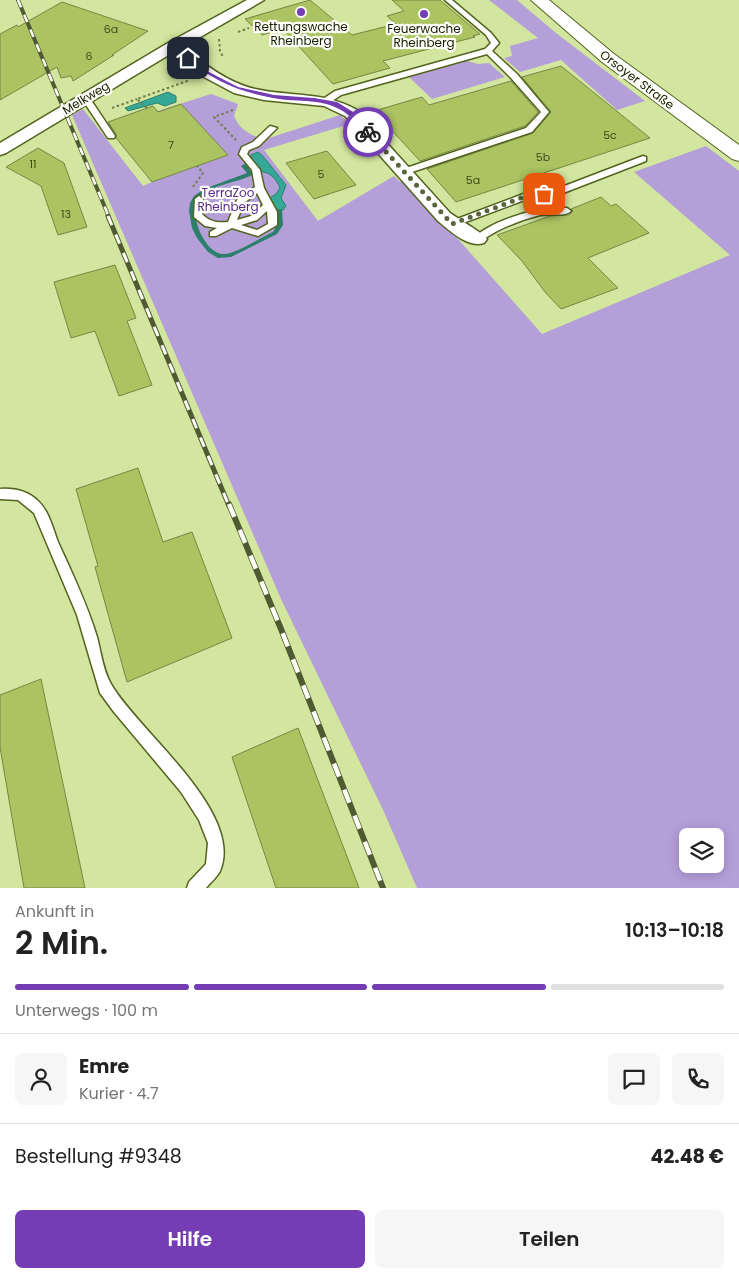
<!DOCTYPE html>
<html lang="de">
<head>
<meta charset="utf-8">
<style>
	:root { --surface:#fff; --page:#f6f6f6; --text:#222; --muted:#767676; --line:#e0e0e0; --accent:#743db3 }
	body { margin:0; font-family:Poppins,sans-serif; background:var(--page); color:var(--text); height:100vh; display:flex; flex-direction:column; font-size:19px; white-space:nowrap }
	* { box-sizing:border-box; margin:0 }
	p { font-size:16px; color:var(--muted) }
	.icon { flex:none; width:28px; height:28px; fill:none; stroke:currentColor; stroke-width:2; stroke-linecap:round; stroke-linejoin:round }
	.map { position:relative; height:888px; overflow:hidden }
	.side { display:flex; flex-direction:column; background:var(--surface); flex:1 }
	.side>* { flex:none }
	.fabs { position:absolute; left:679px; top:828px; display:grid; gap:10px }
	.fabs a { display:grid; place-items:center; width:45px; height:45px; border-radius:8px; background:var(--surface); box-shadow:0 2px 12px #0003; font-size:25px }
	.pin { position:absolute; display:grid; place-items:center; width:42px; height:42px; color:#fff; margin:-21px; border-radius:10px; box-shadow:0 2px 8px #0006 }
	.courier { position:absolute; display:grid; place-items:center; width:50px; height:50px; margin:-25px; border:4px solid #743db3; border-radius:50%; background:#fff; color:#222; box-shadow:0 1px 6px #0007 }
	.summary em { font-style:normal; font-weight:600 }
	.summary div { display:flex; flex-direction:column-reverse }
	.summary { display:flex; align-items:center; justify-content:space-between; height:85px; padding:0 15px }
	h1 { font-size:32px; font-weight:600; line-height:38px }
	.bar { display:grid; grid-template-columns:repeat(4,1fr); gap:8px 5px; align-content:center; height:60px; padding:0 15px }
	.bar i { height:6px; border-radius:4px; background:var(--line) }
	.bar .active { background:var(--accent) }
	.bar p { grid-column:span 4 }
	.line { display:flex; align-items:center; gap:12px; padding:0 15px; border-top:1px solid var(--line) }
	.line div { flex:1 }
	.round { display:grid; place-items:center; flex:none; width:52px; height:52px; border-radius:8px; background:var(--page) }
	.action { display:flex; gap:10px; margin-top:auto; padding:10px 15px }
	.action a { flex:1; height:58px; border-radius:8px; background:var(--accent); color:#fff; font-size:20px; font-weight:600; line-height:58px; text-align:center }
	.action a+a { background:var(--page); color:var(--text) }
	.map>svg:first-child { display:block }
</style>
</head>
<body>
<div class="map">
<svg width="739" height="888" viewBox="0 0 739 888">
	<rect width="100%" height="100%" fill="#d2e69f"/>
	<path fill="#b59fd9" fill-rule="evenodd" d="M489,0H517L556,33L645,101L617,110L561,60L520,72L504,58L512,56L510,46L538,38Z
		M467,61L478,64L489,63L505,77L432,99L409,77Z
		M211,94L238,104L234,116C239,128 247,133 259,138L254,143L261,146L269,138L340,115L350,124L264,150L318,221L394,176L400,182L405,179L542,334L730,255L634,172L706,146L739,171V888H417L384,812L281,599L72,115L83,109L143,186L152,182L114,135L116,134L107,123L153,106L158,111ZM688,836H715V864H688Z"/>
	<path fill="#35a897" stroke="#2c7f6b" d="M168,92L176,96V102L165,106L157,103L128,111L125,108Z
		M258,152L262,155L286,185L281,198L286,206L283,210L274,211L268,199L276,194L280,188C277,181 272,173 263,172L255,163L250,161L252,160L251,155Z"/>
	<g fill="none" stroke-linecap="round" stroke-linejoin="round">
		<path fill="#2c7f6b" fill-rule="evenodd" d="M251,160L254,162L247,166L253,174L252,175C237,183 209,185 199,198C187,212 205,255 224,254C235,254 262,237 273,232L277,225V209H281L282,210L283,225L277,234L231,257L218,258L208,252L197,238L192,228L189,211L190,203L194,196L204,189L247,173L241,166Z"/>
	</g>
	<path fill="#abc461" stroke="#758743" d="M310,0L352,35L396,24L387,16L404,11L392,0H440L480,34L473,36L475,37L383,61L390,68L333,84L283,29L262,35L245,19Z
		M62,2L148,31L112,55H114L73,81L71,76L61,78L57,67L0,100V34L17,25L18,27Z
		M561,66L650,138L456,202L427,169L533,133L551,112L522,77Z
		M511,81L538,112L525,126L420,161L374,111L422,97L429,105Z
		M181,104L228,155L152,182L116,138V134L108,122L153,106L158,112Z
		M38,148L64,163L87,227L58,235L41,186L6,167Z
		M327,151L356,185L314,199L286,163Z
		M601,197L611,206L616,204L649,233L588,258L618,288L561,309L545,292L522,261L497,235L550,216L569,215L573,211L571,209Z
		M115,265L136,318L127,321L152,385L119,396L95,331L71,338L54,282Z
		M138,468L163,542L192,532L232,638L127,682L95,567L98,566L76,489Z
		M41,679L85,888H24L0,747V695Z
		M298,728L359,888H276L232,757Z"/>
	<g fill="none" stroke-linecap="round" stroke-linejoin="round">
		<defs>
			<path id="lane" d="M445,0H452L491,33L499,43L492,51L517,74L549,112L532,132L403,175L399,172L400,170L526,128L541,112L511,78L487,54L341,95L329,103H323V99L335,91L485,49L491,43L486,35Z
				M83,97H89L115,136L114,138H108L82,99Z
				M270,126L277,128L259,146L249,150L247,154L260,170L264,188L277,212V225L258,236L232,228L216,236H210V232L217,228L205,226L194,217L195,199L199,196L203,199L202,214C210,222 217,223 228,222L237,200L255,187L252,170L239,154L242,147L253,142ZM257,193L263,205L251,216L237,220L244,203ZM267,211L268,224L257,230L241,225L257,220Z
				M643,156L646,157V161L558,195L530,198L455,226H449L447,224L449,222L526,193L554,190Z
				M552,208H567L571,211C565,217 550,213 540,215C520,220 498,229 481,241L478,242L473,239C487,223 531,209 552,208Z
				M0,489C14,488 28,491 38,501C49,511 53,529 58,542C72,573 87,604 97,637C101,652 103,671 111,684C136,729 245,812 220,871C217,877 210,883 206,888H187L189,882L206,864L208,843L199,820L181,792L114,712L100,693L77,615L34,513L18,500L0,499Z"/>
			<path id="street" d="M247,0H264L183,47C204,64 228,83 255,89C290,97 324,91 357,110L450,213C458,219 483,233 487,239L484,243C468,248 450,231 438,221L345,116L324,106L264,100L234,93L204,77L172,53L6,153L0,155V143L168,43Z"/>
			<path id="secondary" d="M531,0H549L614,54L739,145V161L732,159L602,62Z"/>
		</defs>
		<use href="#lane" stroke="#53631e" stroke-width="3"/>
		<use href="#street" stroke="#53631e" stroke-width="3"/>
		<use href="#secondary" stroke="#53631e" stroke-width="2"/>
		<path stroke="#6f7c4c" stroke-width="2" stroke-dasharray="2.5 2.5" stroke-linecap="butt" d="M238,32L249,28
			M219,39L220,51L223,57
			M112,108L137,99
			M147,108L137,99L190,80
			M233,110L214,117L236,140
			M193,187L203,173L197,166"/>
		<use href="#lane" fill="#fff" fill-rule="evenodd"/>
		<use href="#street" fill="#fff" fill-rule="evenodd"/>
		<use href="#secondary" fill="#fff" fill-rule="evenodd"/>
		<defs>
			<path id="rail-far2" d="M18,0L109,217"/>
			<path id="rail-far1" d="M108,216L229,506"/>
			<path id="rail" d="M229,504L281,629L383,888"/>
		</defs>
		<use href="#rail-far2" stroke="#505a32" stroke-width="4"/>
		<use href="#rail-far1" stroke="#505a32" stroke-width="5"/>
		<use href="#rail" stroke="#505a32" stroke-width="6"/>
		<use href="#rail-far2" stroke="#fcfef7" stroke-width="2.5" stroke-dasharray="8" stroke-linecap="butt"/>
		<use href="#rail-far1" stroke="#fcfef7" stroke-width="3" stroke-dasharray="10" stroke-linecap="butt"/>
		<use href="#rail" stroke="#fcfef7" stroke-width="4.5" stroke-dasharray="14" stroke-linecap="butt"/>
	</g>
	<path fill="#743db3" d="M188,56L209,72L238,87L274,95L314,98L337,102L353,112L371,132L366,134C360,127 354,119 347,114C325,97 299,103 273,98C239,92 213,80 186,59Z"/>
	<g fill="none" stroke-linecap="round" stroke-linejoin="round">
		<path stroke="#59653a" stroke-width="5" stroke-dasharray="0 9" d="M368,132L452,224L529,195L544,194"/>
	</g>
	<g fill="#743db3" stroke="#fcfef7" stroke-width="2">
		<circle cx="301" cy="12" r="5"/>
		<circle cx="424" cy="14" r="5"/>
	</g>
	<g text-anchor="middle" stroke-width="4.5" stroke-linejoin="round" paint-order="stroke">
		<g font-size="11" fill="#3d481a">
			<text x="111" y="33">6a</text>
			<text x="89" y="60">6</text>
			<text x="610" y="139">5c</text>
			<text x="171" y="149">7</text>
			<text x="543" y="161">5b</text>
			<text x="33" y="168">11</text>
			<text x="321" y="178">5</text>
			<text x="473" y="184">5a</text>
			<text x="66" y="218">13</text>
		</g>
		<g font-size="12" fill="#181f03" stroke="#fcfef7">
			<text x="301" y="31">Rettungswache<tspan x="301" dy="14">Rheinberg</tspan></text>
			<text x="424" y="33">Feuerwache<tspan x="424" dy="14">Rheinberg</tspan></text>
		</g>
		<g font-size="12" fill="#181f03" stroke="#fcfef7">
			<text transform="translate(637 80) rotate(37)" y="4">Orsoyer Straße</text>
			<text transform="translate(86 98) rotate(-31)" y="4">Melkweg</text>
		</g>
		<g font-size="12" fill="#5a2a90" stroke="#fcfef7">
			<text x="228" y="197">TerraZoo<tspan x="228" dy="14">Rheinberg</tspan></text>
		</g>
	</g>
</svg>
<div class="fabs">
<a><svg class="icon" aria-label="layers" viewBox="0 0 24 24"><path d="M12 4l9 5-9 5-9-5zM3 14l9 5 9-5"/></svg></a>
</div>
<div class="pin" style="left:544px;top:194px;background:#ea580c"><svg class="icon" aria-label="bag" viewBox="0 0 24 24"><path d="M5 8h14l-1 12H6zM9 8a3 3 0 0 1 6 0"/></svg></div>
<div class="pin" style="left:188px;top:58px;background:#1f2937"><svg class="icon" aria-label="home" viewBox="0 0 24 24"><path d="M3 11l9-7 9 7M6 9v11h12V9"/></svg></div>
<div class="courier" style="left:368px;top:132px"><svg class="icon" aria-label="bike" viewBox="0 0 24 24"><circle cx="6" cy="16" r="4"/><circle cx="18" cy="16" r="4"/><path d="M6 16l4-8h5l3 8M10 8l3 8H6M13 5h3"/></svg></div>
</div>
<section class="side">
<div class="summary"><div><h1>2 Min.</h1><p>Ankunft in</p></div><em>10:13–10:18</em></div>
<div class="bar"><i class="active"></i><i class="active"></i><i class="active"></i><i></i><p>Unterwegs · 100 m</p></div>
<div class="line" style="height:90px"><a class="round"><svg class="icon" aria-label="person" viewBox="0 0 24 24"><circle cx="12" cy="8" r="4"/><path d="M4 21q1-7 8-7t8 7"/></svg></a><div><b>Emre</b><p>Kurier · 4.7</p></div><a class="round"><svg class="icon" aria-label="chat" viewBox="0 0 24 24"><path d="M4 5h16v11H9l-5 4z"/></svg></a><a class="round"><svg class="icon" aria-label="phone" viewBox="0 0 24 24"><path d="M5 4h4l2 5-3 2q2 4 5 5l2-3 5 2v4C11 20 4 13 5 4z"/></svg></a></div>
<div class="line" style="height:65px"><div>Bestellung #9348</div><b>42.48 €</b></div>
<div class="action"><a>Hilfe</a><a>Teilen</a></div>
</section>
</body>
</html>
